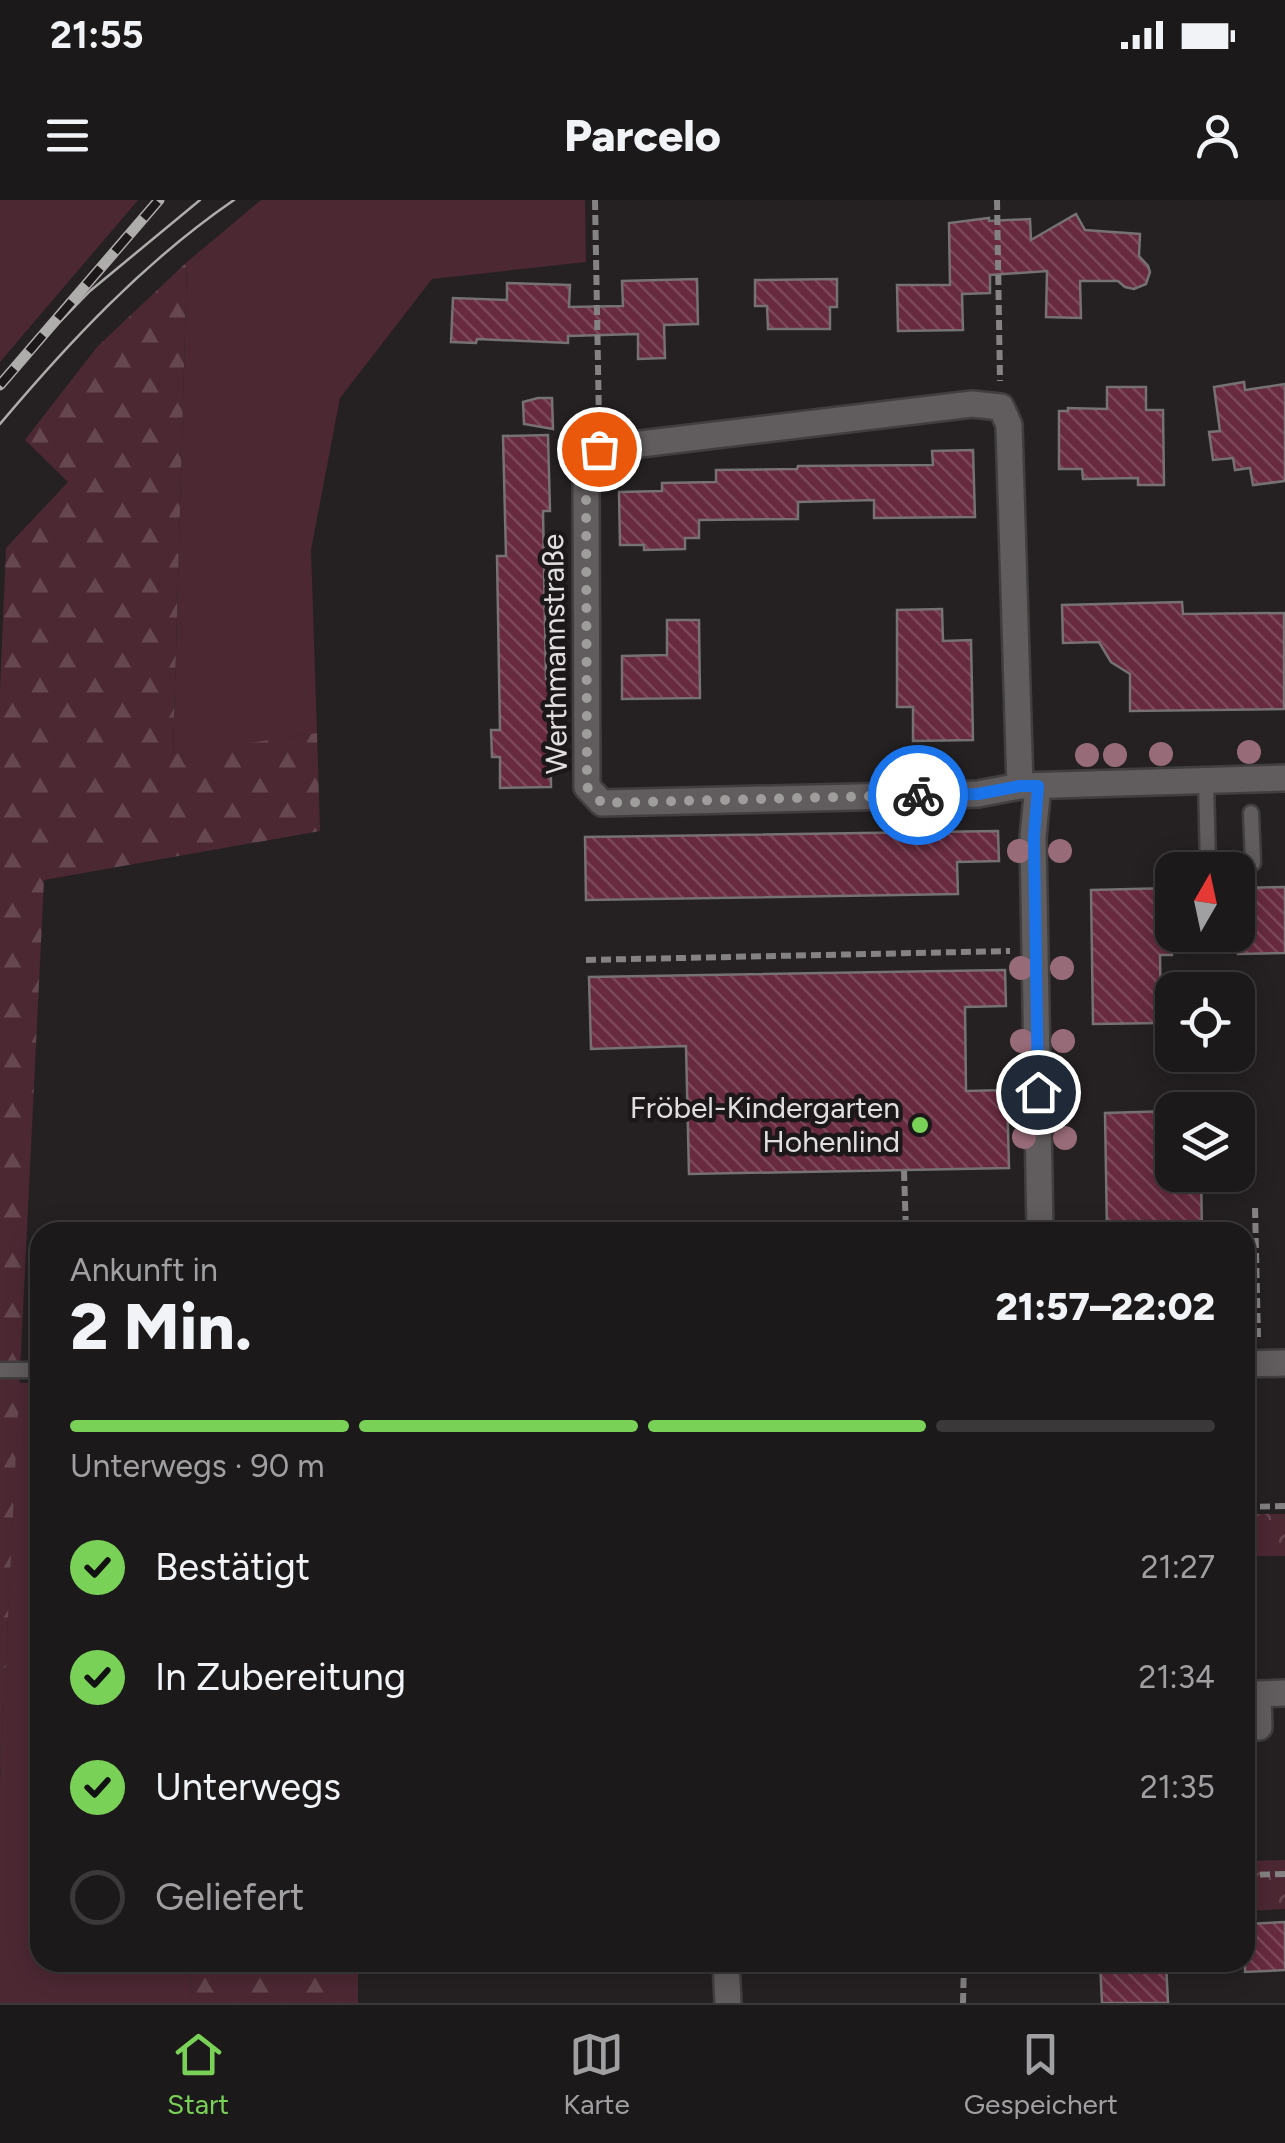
<!DOCTYPE html>
<html lang="de">
<head>
<meta charset="utf-8">
<style>
	:root { --surface:#1c191a; --page:#292627; --text:#f1f3f6; --muted:#a0a0a2; --line:#3a3839; --accent:#79d158 }
	body { margin:0; font-family:Figtree,sans-serif; background:var(--page); color:var(--text); height:100vh; display:flex; flex-direction:column; font-size:38px; white-space:nowrap }
	* { box-sizing:border-box; margin:0 }
	p { font-size:32px; color:var(--muted) }
	.icon { flex:none; width:55px; height:55px; fill:none; stroke:currentColor; stroke-width:2; stroke-linecap:round; stroke-linejoin:round }
	.map { position:relative; flex:1; overflow:hidden }
	.details { position:absolute; left:30px; top:1022px; width:1225px; height:750px; display:flex; flex-direction:column; background:var(--surface); border-radius:30px; box-shadow:0 5px 25px #0003,0 0 0 2px var(--line) }
	.details>* { flex:none }
	.needle { width:65px; rotate:9deg }
	.tools { position:absolute; left:1155px; top:652px; display:grid; gap:20px }
	.tools a { display:grid; place-items:center; width:100px; height:100px; border-radius:20px; background:var(--surface); box-shadow:0 5px 25px #0003,0 0 0 2px var(--line); font-size:50px }
	.pin { position:absolute; display:grid; place-items:center; width:85px; height:85px; color:#fff; margin:-42px; border:5px solid #fff; border-radius:50%; box-shadow:0 2px 10px #0007 }
	.courier { position:absolute; display:grid; place-items:center; width:100px; height:100px; margin:-50px; border:8px solid #1a73e8; border-radius:50%; background:#fff; color:#222; box-shadow:0 2px 12px #0007 }
	.summary em { font-style:normal; font-weight:800 }
	.summary div { display:flex; flex-direction:column-reverse }
	.summary { display:flex; align-items:center; justify-content:space-between; height:170px; padding:0 40px }
	h1 { font-size:65px; font-weight:800; line-height:75px }
	.bar { display:grid; grid-template-columns:repeat(4,1fr); gap:15px 10px; align-content:center; height:120px; padding:0 40px }
	.bar i { height:12px; border-radius:8px; background:var(--line) }
	.bar .active { background:var(--accent) }
	.bar p { grid-column:span 4 }
	ol { padding:0 40px; list-style:none }
	li { display:flex; align-items:center; gap:30px; height:110px }
	li p { margin-inline-start:auto }
	li .icon { padding:10px; border-radius:50%; background:var(--accent); color:#111; stroke-width:4 }
	li:last-child { color:var(--muted) }
	li i { width:55px; height:55px; border:5px solid var(--line); border-radius:50% }
	.status { display:flex; justify-content:space-between; align-items:center; height:70px; padding:0 50px; background:var(--surface); direction:ltr }
	.status svg { height:28px; fill:currentColor }
	header { display:flex; justify-content:space-between; align-items:center; height:130px; padding:0 40px; background:var(--surface); font-size:45px; font-weight:800 }
	.tabs { display:flex; justify-content:space-around; align-items:center; height:140px; border-top:2px solid var(--line); background:var(--surface); font-size:28px; color:var(--muted) }
	.tabs a { display:grid; justify-items:center; gap:5px }
	.tabs .active { color:var(--accent) }
	.map>svg:first-child { display:block }
</style>
</head>
<body>
<div class="status"><b>21:55</b><svg viewBox="0 0 49 12"><path d="M0 12V9h3v3zM5 12V6h3v6zM10 12V3h3v9zM15 12V0h3v12zM26 1h20v11H26zM47 4h2v5h-2z"/></svg></div>
<header><svg class="icon" aria-label="menu" viewBox="0 0 24 24"><path d="M4 6h16M4 12h16M4 18h16"/></svg>Parcelo<svg class="icon" aria-label="person" viewBox="0 0 24 24"><circle cx="12" cy="8" r="4"/><path d="M4 21q1-7 8-7t8 7"/></svg></header>
<div class="map">
<svg width="1285" height="1803" viewBox="0 0 1285 1803">
	<defs>
		<pattern id="forest-firs" width="22" height="20" patternUnits="userSpaceOnUse" patternTransform="scale(2.5)"><rect width="22" height="20" fill="#4c2833"/><path d="M5 1l3.5 6h-7zM16 11l3.5 6h-7z" fill="#664750"/></pattern>
		<pattern id="park-crowns" width="20" height="18" patternUnits="userSpaceOnUse" patternTransform="scale(2.5)"><rect width="20" height="18" fill="#4c2833"/><path d="M2 6a3 3 0 1 1 6 0M12 15a3 3 0 1 1 6 0" fill="none" stroke="#664750"/></pattern>
		<pattern id="building-back-hatch" width="6" height="6" patternUnits="userSpaceOnUse" patternTransform="scale(2.5)"><rect width="6" height="6" fill="#672a3f"/><path d="M-1 5l2 2M0 0l6 6M5-1l2 2" fill="none" stroke="#7c485a"/></pattern>
	</defs>
	<rect width="100%" height="100%" fill="#252122"/>
	<path fill="#4c2833" d="M0,0H138L0,162Z
		M261,0H585L586,62L432,79L340,198L311,350L317,533L173,555L187,62Z
		M19,1183H40V1762L191,1763L190,1803H0V1582Z"/>
	<path fill="url(#forest-firs)" d="M187,62L173,554L317,533L320,631L44,680L0,1582V491L6,348L68,282L25,240L97,147Z
		M191,1763H358V1803H190Z"/>
	<path fill="url(#park-crowns)" d="M1245,1314H1285V1356H1245Z
		M1285,1660V1709L1245,1711V1661Z"/>
	<path fill="url(#building-back-hatch)" stroke="#767172" stroke-width="2.5" d="M1076,14L1085,30L1140,34L1139,56L1148,66L1150,72L1146,84L1134,89L1125,87L1118,81H1080L1081,118L1046,117L1047,71L990,75V93L962,94L963,130L898,131L897,85H950L949,23L989,18V21L1030,19L1031,40Z
		M697,79L698,124L664,125L665,158L638,159V134L568,136V143L477,139L476,143L451,142L453,98L507,100V83L570,85L569,107L623,106L622,81Z
		M837,79V107H830V129H768L767,106H755V80Z
		M1244,182L1245,190L1285,184V281L1253,285L1250,268L1235,270L1233,258L1213,260L1209,232L1220,231L1214,187Z
		M1107,187H1146V210H1163L1164,285H1138V278L1083,279L1082,269H1059V211H1068V208L1107,209Z
		M538,198H552L553,229L524,224L523,202Z
		M548,235L550,311H543L546,479H550L551,587L500,588V557H492L491,530H500L497,356H506L503,236Z
		M973,250L975,317L874,318V300L798,302V319L699,320V338H685V349L644,350V345H620L619,292L662,291V283L716,282V270L797,269L798,266L933,265L932,251Z
		M1182,402L1183,414L1284,413V509L1130,511V474L1111,462L1099,442L1063,443L1062,405Z
		M942,409L943,441L971,440L973,540L913,541V507H897V410Z
		M667,420H699L700,498L622,499V456L667,455Z
		M998,631L999,661L957,662L958,694L586,700L585,637Z
		M1285,687V753L1238,754V688Z
		M1172,688V755H1160L1161,823L1093,824L1091,690Z
		M1005,770L1006,806L965,807L966,891L1007,890L1009,968L689,974L686,846L591,849L589,777Z
		M1172,911V975H1201L1202,1032H1107L1105,913Z
		M1285,1722V1770L1245,1772V1724Z
		M1100,1762H1166L1168,1803H1102Z"/>
	<g fill="none" stroke-linecap="round" stroke-linejoin="round">
		<defs>
			<path id="lane" d="M1206,581L1208,664L1253,663L1251,613
				M0,1170H40"/>
			<path id="street" d="M1020,586L1009,225L1001,207L972,204L599,249L592,259L586,282L587,587L602,603L978,594L1020,586L1285,578
				M1038,586L1033,637L1040,1032
				M1245,1164L1285,1163
				M1245,1527H1259L1258,1494L1285,1493
				M726,1762L728,1803"/>
		</defs>
		<use href="#lane" stroke="#403e3e" stroke-width="19"/>
		<use href="#street" stroke="#403e3e" stroke-width="30"/>
		<path stroke="#858283" stroke-width="6" stroke-dasharray="10 5" stroke-linecap="butt" d="M595,0L599,222
			M997,0L1000,181
			M586,760L1010,751
			M904,971L906,1032
			M1255,1008L1258,1137
			M1245,1307L1285,1306
			M1245,1675L1285,1674
			M963,1803L964,1762"/>
		<use href="#lane" stroke="#615c5e" stroke-width="14"/>
		<use href="#street" stroke="#615c5e" stroke-width="25"/>
		<path stroke="#afacac" stroke-width="2.5" d="M9,174L90,91L200,0
			M0,224C69,142 145,61 234,0"/>
		<defs>
			<path id="rail" d="M0,185L159,0"/>
		</defs>
		<use href="#rail" stroke="#afacac" stroke-width="11"/>
		<use href="#rail" stroke="#1c1819" stroke-width="8" stroke-dasharray="22" stroke-linecap="butt"/>
	</g>
	<g fill="#986b78">
		<circle cx="1249" cy="552" r="12"/>
		<circle cx="1161" cy="554" r="12"/>
		<circle cx="1087" cy="555" r="12"/>
		<circle cx="1115" cy="555" r="12"/>
		<circle cx="1019" cy="651" r="12"/>
		<circle cx="1060" cy="651" r="12"/>
		<circle cx="1021" cy="768" r="12"/>
		<circle cx="1062" cy="768" r="12"/>
		<circle cx="1022" cy="841" r="12"/>
		<circle cx="1063" cy="841" r="12"/>
		<circle cx="1024" cy="937" r="12"/>
		<circle cx="1065" cy="938" r="12"/>
	</g>
	<g fill="none" stroke-linecap="round" stroke-linejoin="round">
		<path stroke="#9f9c9c" stroke-width="10" stroke-dasharray="0 18" d="M599,249L592,259L586,282L587,587L602,603L918,595"/>
		<path stroke="#1a73e8" stroke-width="12" d="M918,595L978,594L1020,586H1038L1034,637L1038,892"/>
	</g>
	<circle fill="#79d158" stroke="#1c1819" stroke-width="4" cx="920" cy="925" r="10"/>
	<g text-anchor="middle" stroke-width="9" stroke-linejoin="round" paint-order="stroke">
		<g font-size="30" fill="#e0dede" stroke="#1c1819">
			<text transform="translate(555 454) rotate(-91)" y="10">Werthmannstraße</text>
		</g>
		<g font-size="30" fill="#e0dede" stroke="#1c1819" text-anchor="end">
			<text x="900" y="918">Fröbel-Kindergarten<tspan x="900" dy="34">Hohenlind</tspan></text>
		</g>
	</g>
</svg>
<div class="tools">
<a><svg class="needle" viewBox="-14 -14 28 28"><path d="M0-13l5 13h-10z" fill="#e53935"/><path d="M0 13l5-13h-10z" fill="#a0a0a2"/></svg></a>
<a><svg class="icon" aria-label="locate" viewBox="0 0 24 24"><circle cx="12" cy="12" r="6"/><path d="M12 2v4M12 18v4M2 12h4M18 12h4"/></svg></a>
<a><svg class="icon" aria-label="layers" viewBox="0 0 24 24"><path d="M12 4l9 5-9 5-9-5zM3 14l9 5 9-5"/></svg></a>
</div>
<div class="pin" style="left:599px;top:249px;background:#ea580c"><svg class="icon" aria-label="bag" viewBox="0 0 24 24"><path d="M5 8h14l-1 12H6zM9 8a3 3 0 0 1 6 0"/></svg></div>
<div class="pin" style="left:1038px;top:892px;background:#1f2937"><svg class="icon" aria-label="home" viewBox="0 0 24 24"><path d="M3 11l9-7 9 7M6 9v11h12V9"/></svg></div>
<div class="courier" style="left:918px;top:595px"><svg class="icon" aria-label="bike" viewBox="0 0 24 24"><circle cx="6" cy="16" r="4"/><circle cx="18" cy="16" r="4"/><path d="M6 16l4-8h5l3 8M10 8l3 8H6M13 5h3"/></svg></div>
<section class="details">
<div class="summary"><div><h1>2 Min.</h1><p>Ankunft in</p></div><em>21:57–22:02</em></div>
<div class="bar"><i class="active"></i><i class="active"></i><i class="active"></i><i></i><p>Unterwegs · 90 m</p></div>
<ol>
<li><svg class="icon" aria-label="check" viewBox="0 0 24 24"><path d="M5 12l5 5 9-10"/></svg>Bestätigt<p>21:27</p></li>
<li><svg class="icon" aria-label="check" viewBox="0 0 24 24"><path d="M5 12l5 5 9-10"/></svg>In Zubereitung<p>21:34</p></li>
<li><svg class="icon" aria-label="check" viewBox="0 0 24 24"><path d="M5 12l5 5 9-10"/></svg>Unterwegs<p>21:35</p></li>
<li><i></i>Geliefert</li>
</ol>
</section>
</div>
<nav class="tabs">
<a class="active"><svg class="icon" aria-label="home" viewBox="0 0 24 24"><path d="M3 11l9-7 9 7M6 9v11h12V9"/></svg>Start</a>
<a><svg class="icon" aria-label="map" viewBox="0 0 24 24"><path d="M3 6l6-2 6 2 6-2v14l-6 2-6-2-6 2zM9 4v14M15 6v14"/></svg>Karte</a>
<a><svg class="icon" aria-label="saved" viewBox="0 0 24 24"><path d="M7 4h10v16l-5-4-5 4z"/></svg>Gespeichert</a>
</nav>
</body>
</html>
